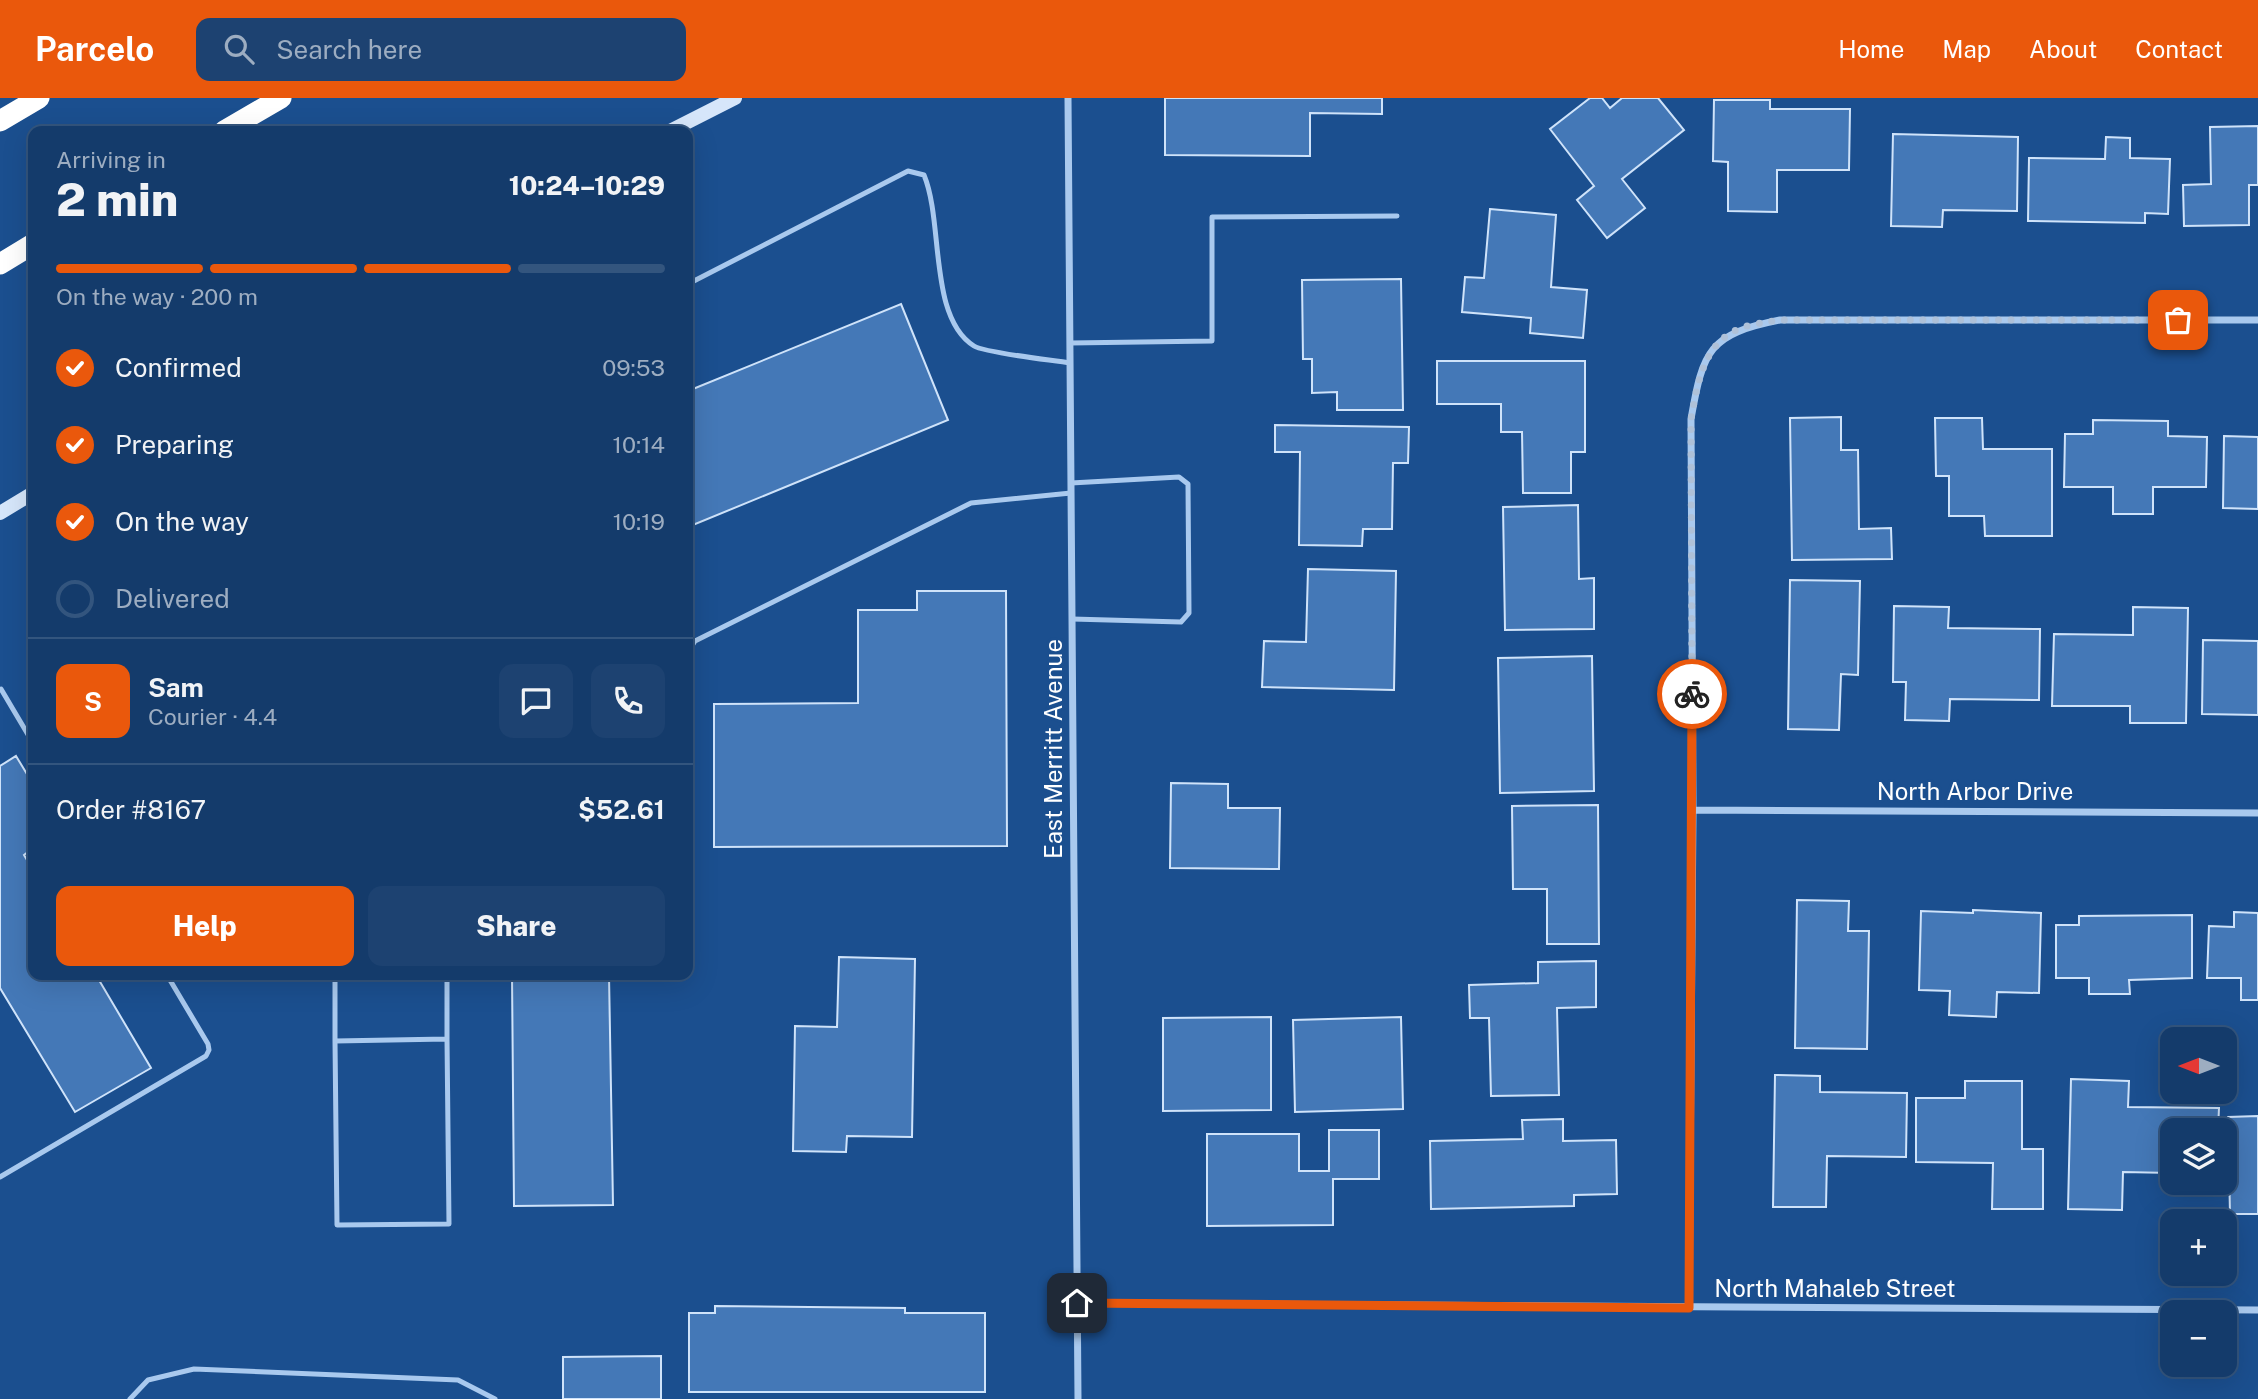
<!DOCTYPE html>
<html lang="en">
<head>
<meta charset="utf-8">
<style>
	:root { --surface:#143b6b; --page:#1d4271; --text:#f1f3f6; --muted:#9dadc1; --line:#33557e; --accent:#ea580c }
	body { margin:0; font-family:"Public Sans",sans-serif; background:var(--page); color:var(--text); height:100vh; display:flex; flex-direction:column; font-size:26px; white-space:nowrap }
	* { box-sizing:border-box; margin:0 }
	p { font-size:23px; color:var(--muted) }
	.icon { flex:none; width:38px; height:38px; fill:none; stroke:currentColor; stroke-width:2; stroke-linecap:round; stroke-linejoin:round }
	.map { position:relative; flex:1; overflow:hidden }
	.details { position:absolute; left:28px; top:28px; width:665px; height:854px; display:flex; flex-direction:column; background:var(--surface); border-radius:14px; box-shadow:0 7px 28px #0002,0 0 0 2px var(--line) }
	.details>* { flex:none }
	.needle { width:46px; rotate:270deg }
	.fabs { position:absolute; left:2160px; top:929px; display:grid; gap:14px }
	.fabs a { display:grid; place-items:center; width:77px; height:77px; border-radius:14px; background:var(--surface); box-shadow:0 7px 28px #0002,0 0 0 2px var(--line); font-size:35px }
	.pin { position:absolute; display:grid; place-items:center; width:60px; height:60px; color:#fff; margin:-30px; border-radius:14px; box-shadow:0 4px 10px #0006 }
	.courier { position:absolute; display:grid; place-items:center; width:70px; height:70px; margin:-35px; border:5px solid #ea580c; border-radius:50%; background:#fff; color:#222; box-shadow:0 2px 9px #0007 }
	.overview em { font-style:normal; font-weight:800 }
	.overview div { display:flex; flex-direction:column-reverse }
	.overview { display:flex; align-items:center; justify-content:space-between; height:119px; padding:0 28px }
	h1 { font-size:46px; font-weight:800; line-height:52px }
	.bar { display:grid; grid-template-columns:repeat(4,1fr); gap:10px 7px; align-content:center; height:84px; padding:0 28px }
	.bar i { height:9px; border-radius:5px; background:var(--line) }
	.bar .on { background:var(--accent) }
	.bar p { grid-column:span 4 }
	.line { display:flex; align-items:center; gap:18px; padding:0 28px; border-top:2px solid var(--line) }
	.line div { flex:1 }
	.round { display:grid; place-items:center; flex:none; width:74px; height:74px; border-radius:14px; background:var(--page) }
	ol { padding:0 28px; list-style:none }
	li { display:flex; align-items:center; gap:21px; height:77px }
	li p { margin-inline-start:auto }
	li .icon { padding:7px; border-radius:50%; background:var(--accent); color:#fff; stroke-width:4 }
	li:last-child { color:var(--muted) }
	li i { width:38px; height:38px; border:4px solid var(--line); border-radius:50% }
	.cta { display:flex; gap:14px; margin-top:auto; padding:14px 28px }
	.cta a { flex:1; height:80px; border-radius:14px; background:var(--accent); color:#fff; font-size:28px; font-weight:800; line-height:80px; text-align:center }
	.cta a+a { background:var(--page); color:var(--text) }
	header { display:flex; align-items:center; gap:42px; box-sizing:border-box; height:98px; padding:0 35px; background:var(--accent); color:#fff }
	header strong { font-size:33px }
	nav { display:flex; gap:38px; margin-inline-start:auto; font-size:24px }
	.search { width:490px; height:63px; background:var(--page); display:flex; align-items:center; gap:18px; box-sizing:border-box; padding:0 24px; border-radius:14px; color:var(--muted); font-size:26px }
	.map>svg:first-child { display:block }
</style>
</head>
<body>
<header>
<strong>Parcelo</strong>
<div class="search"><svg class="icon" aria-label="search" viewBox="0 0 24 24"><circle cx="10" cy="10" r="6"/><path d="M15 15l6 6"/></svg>Search here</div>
<nav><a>Home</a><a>Map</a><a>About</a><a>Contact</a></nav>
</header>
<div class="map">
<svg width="2258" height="1301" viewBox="0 0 2258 1301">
	<rect width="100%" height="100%" fill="#1b4f8f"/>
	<path fill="#4478b7" stroke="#cfe3fa" stroke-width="2" d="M1165,0H1382V16L1310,15V58L1165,57Z
		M1590,0H1602L1610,10L1622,0H1658L1684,32L1622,81L1645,110L1607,140L1577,102L1594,88L1550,31Z
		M1714,2H1770V11H1850L1849,72H1777V114L1728,113V64L1713,63Z
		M2258,28V87H2249V127L2184,128L2183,87L2211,86L2210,29Z
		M1893,36L2018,39L2017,113L1943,112L1942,129L1891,128Z
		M2106,39L2130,40V60L2170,61L2168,116L2145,115V125L2028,123L2029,60L2105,61Z
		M1490,111L1556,117L1551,189L1587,192L1583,240L1530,235L1531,220L1462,214L1465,179L1484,180Z
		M1401,181L1403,312H1337V294L1312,295V261H1303L1302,182Z
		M901,206L948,322L688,429V293Z
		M1437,263H1585V354H1571V395H1523L1522,334H1501V306H1437Z
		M1841,319V352H1858L1859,431L1891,430L1892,461L1792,462L1790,320Z
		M1935,320H1982L1983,351H2052V438H1985L1984,418H1949V378H1936Z
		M2093,322L2168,323V338L2207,339L2206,389H2153V416H2113V389H2064L2065,336H2093Z
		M1275,327L1409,329L1408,365H1393L1392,431H1363L1362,448L1299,447L1300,354H1275Z
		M2224,338L2258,339V411L2223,410Z
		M1578,407L1579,481L1594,480V531L1505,532L1503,409Z
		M1308,471L1396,473L1394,592L1262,589L1264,543L1306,544Z
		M1790,482L1860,483L1858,577L1841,576L1839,632L1788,631Z
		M917,493H1006L1007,748L714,749V606L858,605V512H917Z
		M1894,508L1949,509L1948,530L2040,531L2039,602L1950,601L1949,623L1905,622L1906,584H1893Z
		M2133,509L2188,510L2186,625H2130V608H2052L2054,536L2133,537Z
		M2203,542L2258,543V617L2202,616Z
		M1592,558L1594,693L1500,695L1498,560Z
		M16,658L33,686V750L24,757L33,772V877H96L151,970L75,1014L0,890V668Z
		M1171,685L1228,686V710H1280L1279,771L1170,770Z
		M1598,707L1599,846H1547V791H1513L1512,708Z
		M1797,802L1849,803L1848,833H1869L1867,951L1795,950Z
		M1973,812L2041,815L2039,895L1997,894L1996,919L1949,917L1950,893L1919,892L1921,813L1973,815Z
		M2234,814L2258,815V902H2241V880H2207L2209,828L2234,829Z
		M2192,817V880L2129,882L2130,896H2089V880H2056V827H2079V818Z
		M839,859L915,861L912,1039L847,1038L846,1054L793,1053L795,928L837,929Z
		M1596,863V909L1557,910L1559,997L1491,998L1489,920H1470L1469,887L1538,885V864Z
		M512,877H609L613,1107L514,1108Z
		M1271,919V1012L1163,1013V920Z
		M1401,919L1403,1011L1295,1014L1293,922Z
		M1775,977L1820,978V994L1907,995L1906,1059L1827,1058L1826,1109H1773Z
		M2071,981L2129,983L2128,1009L2219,1010L2218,1032H2172V1075L2123,1074L2122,1112L2068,1111Z
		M1965,983H2022V1051H2043V1111H1992L1993,1065L1916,1064V1000H1965Z
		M2258,1018V1116H2230L2228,1019Z
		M1563,1021V1043L1616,1042L1617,1096L1574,1097V1108L1431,1111L1430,1043L1523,1041L1522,1022Z
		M1329,1032H1379V1081H1333V1127L1207,1128V1036H1299V1073H1329Z
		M715,1208L905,1210V1215H985V1294H689V1215H715Z
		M661,1258V1301H563V1259Z"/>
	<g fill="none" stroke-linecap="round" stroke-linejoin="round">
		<path stroke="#a9c9ee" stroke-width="5" d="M688,186L908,73L924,77C944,125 928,219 974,248C985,255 1052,262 1070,265
			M1070,245L1212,243V119L1397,118
			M1071,385L1179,379L1188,386L1189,515L1181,524L1072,521
			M688,554L695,543L971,405L1071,395
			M1,591L33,645
			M335,877V943L447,941V877
			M335,943L337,1127L449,1126L447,941
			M0,1079L206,958L209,952L208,946L167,877
			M130,1301L148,1282L194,1271L458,1282L495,1301"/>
		<path stroke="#a9c9ee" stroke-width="7" d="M1068,0L1078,1301
			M1693,712L2258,715
			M1077,1205L2258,1212
			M1689,1210L1693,712L1691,321C1703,252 1709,236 1780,222H2258"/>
		<path stroke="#d6e6fa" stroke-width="14" d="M670,33L735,0
			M0,415L33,395"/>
		<path stroke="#fff" stroke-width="21" d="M0,23L39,0
			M224,33L281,0
			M0,166L33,146"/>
	</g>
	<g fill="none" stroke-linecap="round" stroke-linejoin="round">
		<path stroke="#afc1d8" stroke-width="7" stroke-dasharray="0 12.6" d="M1692,596L1691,321C1698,283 1704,240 1747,228C1758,225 1769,224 1780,222H2178"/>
		<path stroke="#ea580c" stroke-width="9" d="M1077,1205L1689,1210L1692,596"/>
	</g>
	<g text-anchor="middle" stroke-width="6" stroke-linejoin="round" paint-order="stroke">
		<g font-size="24" fill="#fff" stroke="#1b4f8f">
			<text transform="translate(1054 651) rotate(-90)" y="8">East Merritt Avenue</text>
			<text x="1975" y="702">North Arbor Drive</text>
			<text x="1835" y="1199">North Mahaleb Street</text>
		</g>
	</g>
</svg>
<div class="fabs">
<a><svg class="needle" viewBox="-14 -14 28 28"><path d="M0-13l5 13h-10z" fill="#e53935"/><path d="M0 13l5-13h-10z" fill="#9dadc1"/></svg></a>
<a><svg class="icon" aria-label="layers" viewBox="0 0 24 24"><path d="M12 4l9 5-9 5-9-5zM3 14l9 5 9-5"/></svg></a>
<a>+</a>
<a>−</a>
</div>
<div class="pin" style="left:2178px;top:222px;background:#ea580c"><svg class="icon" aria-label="bag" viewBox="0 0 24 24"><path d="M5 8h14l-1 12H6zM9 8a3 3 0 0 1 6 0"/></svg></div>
<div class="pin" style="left:1077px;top:1205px;background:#1f2937"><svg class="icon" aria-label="home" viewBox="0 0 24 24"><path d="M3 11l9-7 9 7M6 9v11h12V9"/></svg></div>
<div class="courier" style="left:1692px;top:596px"><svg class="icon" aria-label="bike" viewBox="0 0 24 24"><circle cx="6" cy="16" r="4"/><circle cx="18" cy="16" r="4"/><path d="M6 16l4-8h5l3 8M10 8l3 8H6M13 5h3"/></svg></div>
<section class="details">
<div class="overview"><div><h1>2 min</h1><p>Arriving in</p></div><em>10:24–10:29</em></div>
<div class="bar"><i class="on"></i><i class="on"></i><i class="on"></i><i></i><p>On the way · 200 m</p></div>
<ol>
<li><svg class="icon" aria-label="check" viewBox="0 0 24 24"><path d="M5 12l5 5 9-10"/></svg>Confirmed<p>09:53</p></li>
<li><svg class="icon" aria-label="check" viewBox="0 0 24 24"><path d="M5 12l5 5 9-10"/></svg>Preparing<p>10:14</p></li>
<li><svg class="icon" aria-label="check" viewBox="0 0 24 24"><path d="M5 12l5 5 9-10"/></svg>On the way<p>10:19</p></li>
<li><i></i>Delivered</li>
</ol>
<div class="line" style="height:126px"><b class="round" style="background:var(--accent);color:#fff">S</b><div><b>Sam</b><p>Courier · 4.4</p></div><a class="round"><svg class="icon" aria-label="chat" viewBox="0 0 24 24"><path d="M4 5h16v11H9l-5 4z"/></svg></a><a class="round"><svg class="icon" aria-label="phone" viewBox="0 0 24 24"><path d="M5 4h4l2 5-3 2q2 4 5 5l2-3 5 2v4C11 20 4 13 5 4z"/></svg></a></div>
<div class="line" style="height:91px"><div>Order #8167</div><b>$52.61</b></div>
<div class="cta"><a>Help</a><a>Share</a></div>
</section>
</div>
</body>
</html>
